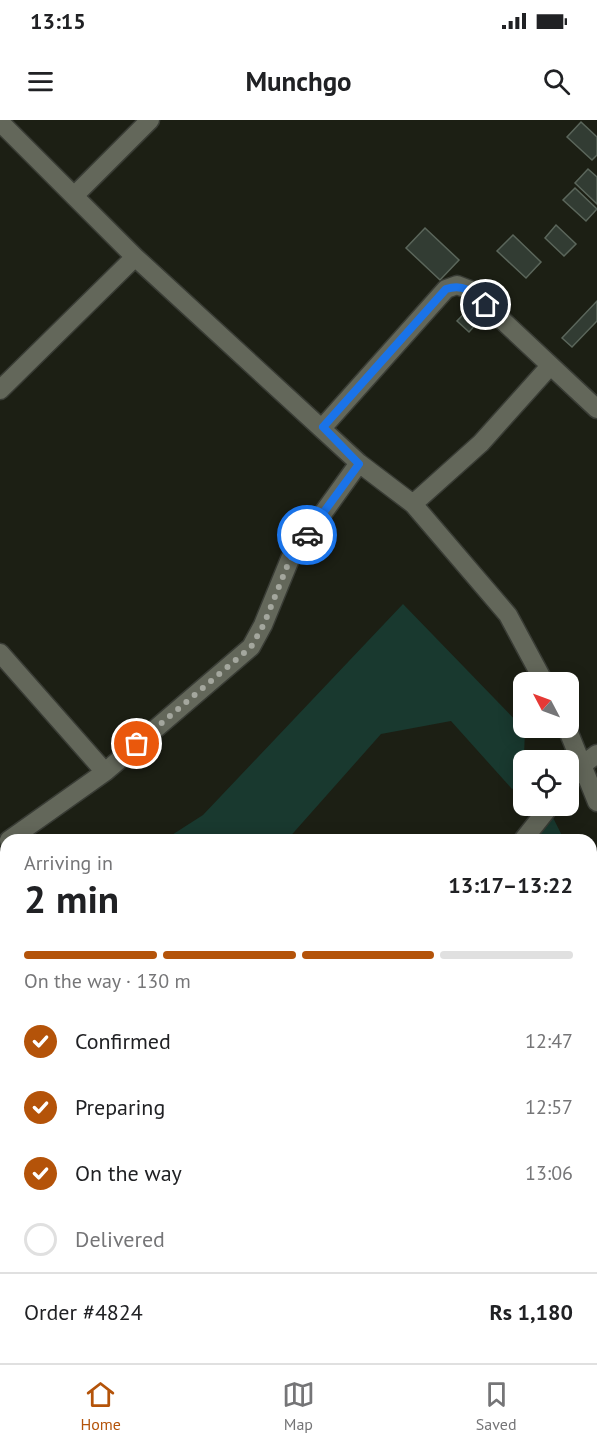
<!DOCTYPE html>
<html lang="en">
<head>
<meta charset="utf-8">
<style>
	:root { --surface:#fff; --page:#f6f6f6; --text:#202124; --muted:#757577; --line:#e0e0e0; --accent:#b45309 }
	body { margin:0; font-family:"PT Sans",sans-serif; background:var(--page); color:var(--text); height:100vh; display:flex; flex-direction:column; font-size:22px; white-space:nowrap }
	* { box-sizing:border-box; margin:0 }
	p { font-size:20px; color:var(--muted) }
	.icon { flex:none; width:33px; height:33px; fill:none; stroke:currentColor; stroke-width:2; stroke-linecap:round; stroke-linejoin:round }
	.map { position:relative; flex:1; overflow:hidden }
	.details { position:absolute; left:0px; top:714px; width:597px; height:530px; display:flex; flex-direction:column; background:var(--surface); border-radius:18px 18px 0 0; box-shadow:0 3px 15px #0003 }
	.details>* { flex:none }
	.needle { width:39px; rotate:311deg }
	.tools { position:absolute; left:513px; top:552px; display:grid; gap:12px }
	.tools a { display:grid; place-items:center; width:66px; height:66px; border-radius:12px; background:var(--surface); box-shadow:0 3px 15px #0003; font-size:30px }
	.pin { position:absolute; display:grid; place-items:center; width:51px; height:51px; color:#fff; margin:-26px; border:3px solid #fff; border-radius:50%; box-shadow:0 2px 6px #0007 }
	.courier { position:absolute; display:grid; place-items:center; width:60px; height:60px; margin:-30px; border:4px solid #1a73e8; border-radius:50%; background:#fff; color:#222; box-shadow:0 2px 8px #0007 }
	.headline em { font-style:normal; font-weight:600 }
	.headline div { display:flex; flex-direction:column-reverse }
	.headline { display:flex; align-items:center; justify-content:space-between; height:102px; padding:0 24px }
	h1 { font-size:39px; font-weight:600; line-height:45px }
	.bar { display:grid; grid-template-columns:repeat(4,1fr); gap:9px 6px; align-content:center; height:72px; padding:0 24px }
	.bar i { height:8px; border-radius:4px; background:var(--line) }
	.bar .selected { background:var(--accent) }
	.bar p { grid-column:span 4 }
	.line { display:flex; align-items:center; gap:15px; padding:0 24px; border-top:2px solid var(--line) }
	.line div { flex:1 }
	ol { padding:0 24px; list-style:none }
	li { display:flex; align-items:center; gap:18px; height:66px }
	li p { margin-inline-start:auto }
	li .icon { padding:6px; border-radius:50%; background:var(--accent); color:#fff; stroke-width:4 }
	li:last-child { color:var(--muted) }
	li i { width:33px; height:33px; border:3px solid var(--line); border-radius:50% }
	.status { display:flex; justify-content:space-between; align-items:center; height:42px; padding:0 30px; background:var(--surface); direction:ltr }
	.status svg { height:16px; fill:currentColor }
	header { display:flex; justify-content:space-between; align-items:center; height:78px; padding:0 24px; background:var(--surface); font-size:27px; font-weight:600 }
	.dock { display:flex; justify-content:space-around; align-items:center; height:84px; border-top:2px solid var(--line); background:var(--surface); font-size:16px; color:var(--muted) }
	.dock a { display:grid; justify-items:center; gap:3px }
	.dock .selected { color:var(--accent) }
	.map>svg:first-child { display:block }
</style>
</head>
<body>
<div class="status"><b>13:15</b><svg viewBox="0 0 49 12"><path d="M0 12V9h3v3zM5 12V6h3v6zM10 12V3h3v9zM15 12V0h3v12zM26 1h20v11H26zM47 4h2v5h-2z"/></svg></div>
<header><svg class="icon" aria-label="menu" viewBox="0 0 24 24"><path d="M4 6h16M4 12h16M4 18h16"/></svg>Munchgo<svg class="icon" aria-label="search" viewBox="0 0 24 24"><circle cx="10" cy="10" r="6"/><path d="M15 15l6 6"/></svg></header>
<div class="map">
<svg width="597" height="1243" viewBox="0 0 597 1243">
	<rect width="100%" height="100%" fill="#1c1f14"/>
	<path fill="#19392f" d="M403,484L525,610L523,663L512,669L451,601L381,614L287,720H164L203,695Z
		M6,806V909L0,910V807Z"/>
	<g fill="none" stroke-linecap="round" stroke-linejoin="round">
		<path stroke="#19392f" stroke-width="20" d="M536,686L553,720
			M591,797L597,809"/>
	</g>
	<path fill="#323c33" stroke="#5b665b" stroke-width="1.5" d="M581,2L597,17V35L592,40L567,17Z
		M588,49L597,57V84L575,63Z
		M575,68L597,89L586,101L563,80Z
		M556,105L576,124L564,136L545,118Z
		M425,108L459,140L440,160L406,128Z
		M513,115L541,142L526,158L497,131Z
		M477,180L488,191L469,212L457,201Z
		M597,181V201L572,227L562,218Z"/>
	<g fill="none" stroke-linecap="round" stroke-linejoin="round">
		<defs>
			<path id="street" d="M0,2L135,137L359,343L413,384L508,495L544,562
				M74,76L150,0
				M0,270L135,137
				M323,307L446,169L457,165L470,170L597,289
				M413,384L481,323L550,246
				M0,533L105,652L9,720
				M567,608L597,682
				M105,652L251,527L263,505L290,439L359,343
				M568,663L581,646L597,634
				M523,720L550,686
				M591,1201L597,1211
				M148,1238L155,1243
				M78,1243L83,1238
				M434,1243L438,1238"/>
		</defs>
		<use href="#street" stroke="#393c35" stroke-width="21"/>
		<use href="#street" stroke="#63675a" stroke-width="18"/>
	</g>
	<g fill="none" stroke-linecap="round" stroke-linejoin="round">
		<path stroke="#a4a79e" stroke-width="6" stroke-dasharray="0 10.8" d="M137,624L251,527L264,504L290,439L307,415"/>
		<path stroke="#1a73e8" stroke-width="8" d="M307,415L359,344L323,307L446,169C465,163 473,173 486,185"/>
	</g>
</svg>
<div class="tools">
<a><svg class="needle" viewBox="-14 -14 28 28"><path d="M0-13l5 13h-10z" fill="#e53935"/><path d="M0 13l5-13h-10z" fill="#757577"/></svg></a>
<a><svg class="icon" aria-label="locate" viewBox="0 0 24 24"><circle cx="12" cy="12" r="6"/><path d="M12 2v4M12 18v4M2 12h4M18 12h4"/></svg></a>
</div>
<div class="pin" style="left:137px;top:624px;background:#ea580c"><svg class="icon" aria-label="bag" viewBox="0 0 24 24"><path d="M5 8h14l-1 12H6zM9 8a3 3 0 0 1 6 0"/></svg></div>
<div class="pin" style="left:486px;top:185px;background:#1f2937"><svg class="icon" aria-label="home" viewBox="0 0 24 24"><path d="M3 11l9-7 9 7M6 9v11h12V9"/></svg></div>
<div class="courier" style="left:307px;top:415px"><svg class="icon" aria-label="car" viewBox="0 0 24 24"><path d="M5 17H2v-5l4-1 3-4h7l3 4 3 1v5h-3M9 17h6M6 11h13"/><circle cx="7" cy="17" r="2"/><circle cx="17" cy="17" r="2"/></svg></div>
<section class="details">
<div class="headline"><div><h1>2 min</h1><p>Arriving in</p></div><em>13:17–13:22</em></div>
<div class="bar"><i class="selected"></i><i class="selected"></i><i class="selected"></i><i></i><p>On the way · 130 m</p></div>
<ol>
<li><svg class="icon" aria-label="check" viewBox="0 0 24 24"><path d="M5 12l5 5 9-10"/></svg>Confirmed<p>12:47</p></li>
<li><svg class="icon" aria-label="check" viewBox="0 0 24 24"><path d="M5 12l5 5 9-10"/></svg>Preparing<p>12:57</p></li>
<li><svg class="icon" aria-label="check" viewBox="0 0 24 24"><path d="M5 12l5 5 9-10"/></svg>On the way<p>13:06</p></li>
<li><i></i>Delivered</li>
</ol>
<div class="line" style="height:78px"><div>Order #4824</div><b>Rs 1,180</b></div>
</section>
</div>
<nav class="dock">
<a class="selected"><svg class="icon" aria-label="home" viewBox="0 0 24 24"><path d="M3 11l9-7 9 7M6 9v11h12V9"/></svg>Home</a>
<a><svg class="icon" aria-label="map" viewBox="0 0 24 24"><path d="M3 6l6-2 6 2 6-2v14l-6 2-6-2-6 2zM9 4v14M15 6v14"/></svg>Map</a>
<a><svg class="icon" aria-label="saved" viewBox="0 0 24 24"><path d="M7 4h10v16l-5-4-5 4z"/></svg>Saved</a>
</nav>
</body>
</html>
